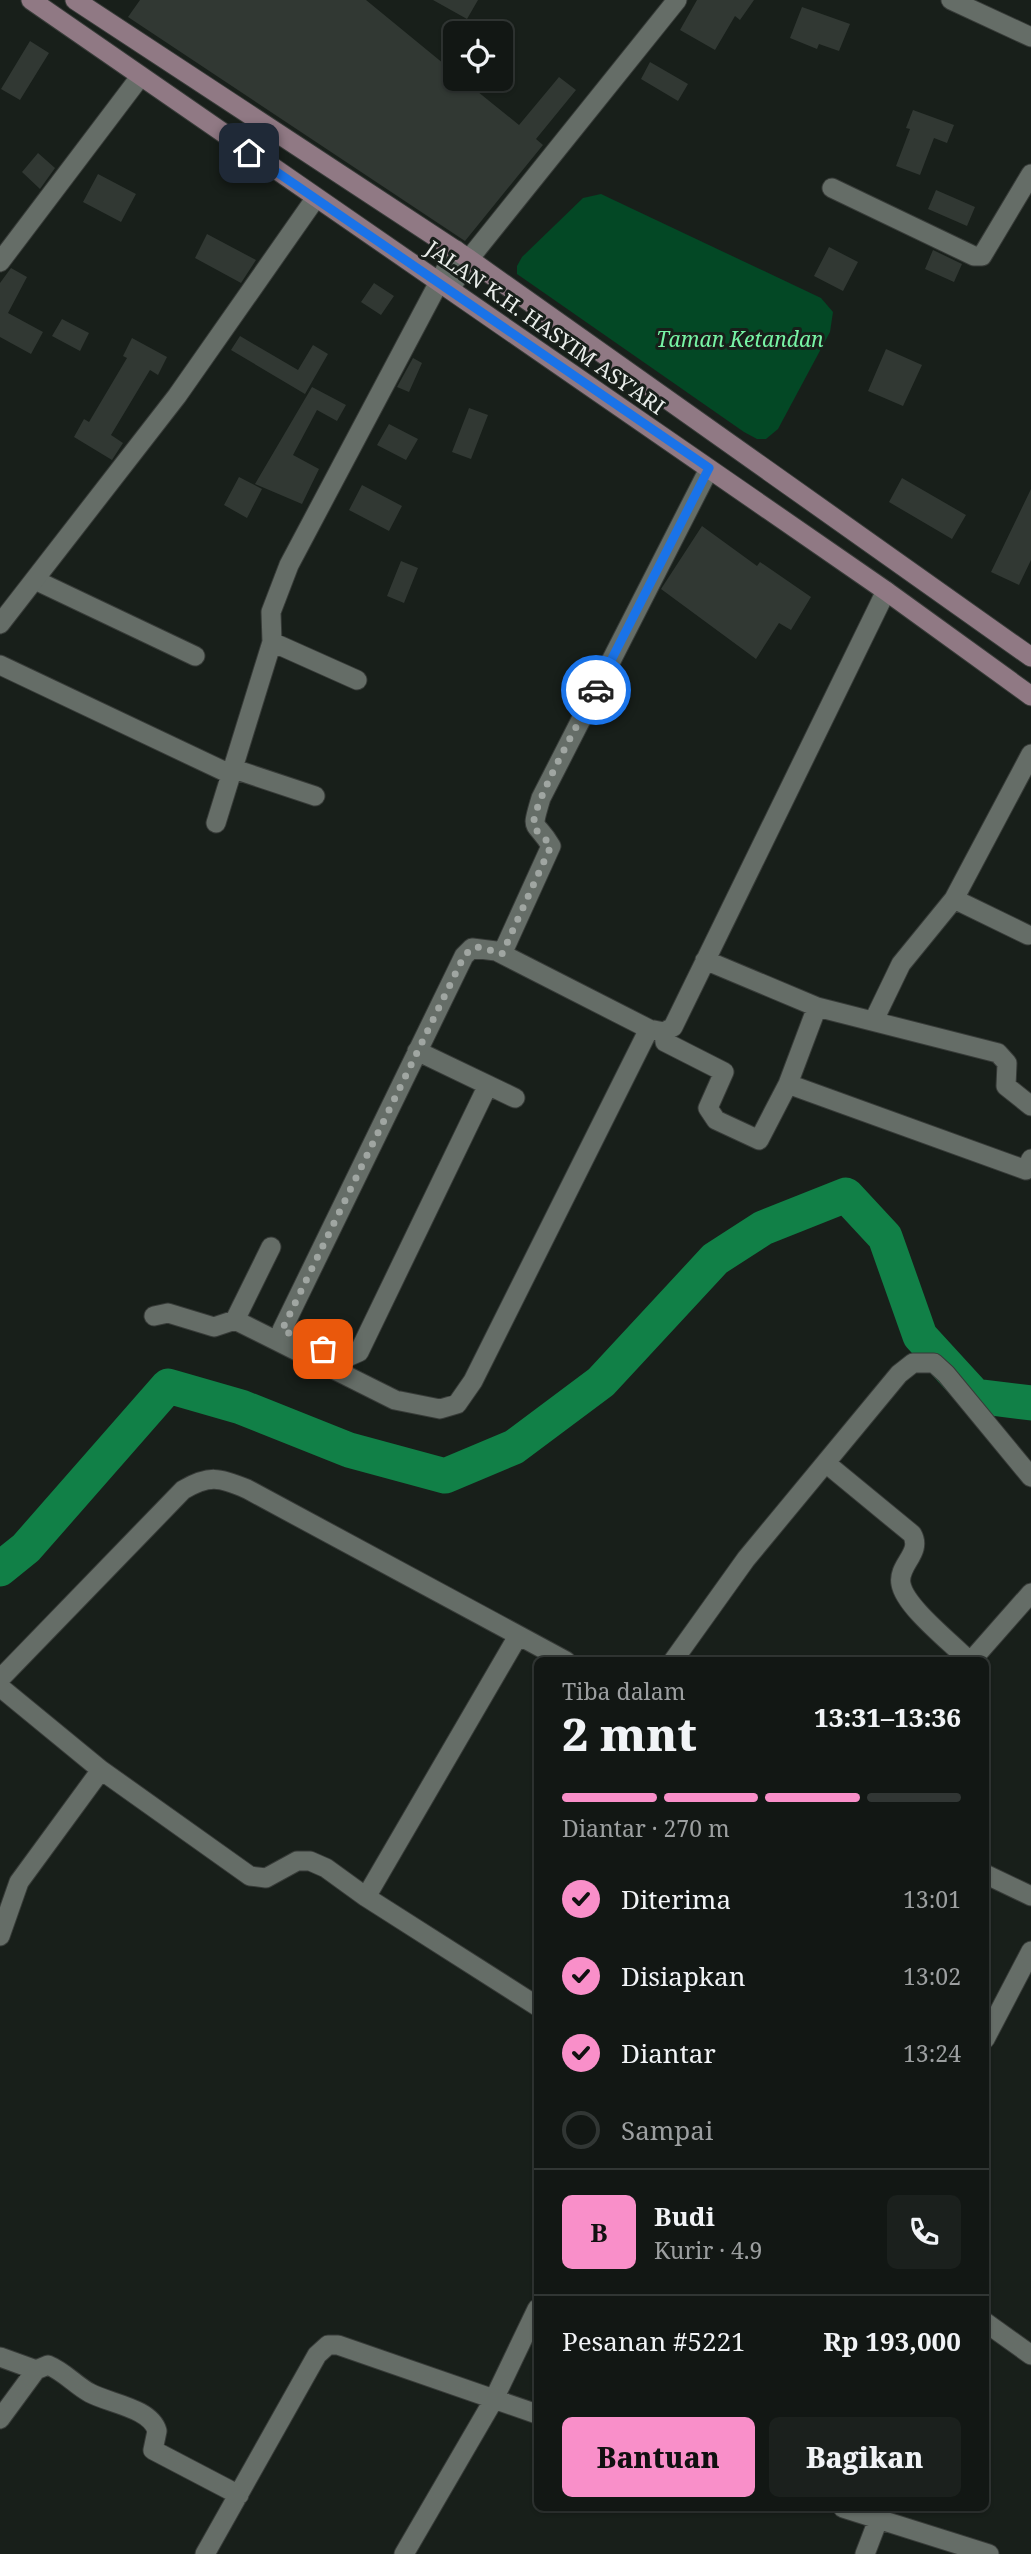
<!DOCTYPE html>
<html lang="id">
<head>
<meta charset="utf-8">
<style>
	:root { --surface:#121714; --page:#1b201d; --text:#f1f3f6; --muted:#9c9fa0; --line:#313634; --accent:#f98fc9 }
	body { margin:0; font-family:"Noto Serif",serif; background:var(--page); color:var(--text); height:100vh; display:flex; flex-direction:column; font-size:26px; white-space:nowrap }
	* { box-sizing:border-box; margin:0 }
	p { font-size:23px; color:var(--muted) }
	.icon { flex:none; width:38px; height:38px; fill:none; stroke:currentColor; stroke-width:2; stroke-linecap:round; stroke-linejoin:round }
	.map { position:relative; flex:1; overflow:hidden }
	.sheet { position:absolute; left:534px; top:1657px; width:455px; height:854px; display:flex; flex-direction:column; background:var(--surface); border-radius:10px; box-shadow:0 2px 5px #0004,0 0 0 2px var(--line) }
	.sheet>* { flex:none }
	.tools { position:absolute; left:443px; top:21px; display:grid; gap:14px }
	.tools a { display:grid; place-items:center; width:70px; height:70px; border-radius:10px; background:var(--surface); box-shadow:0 2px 5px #0004,0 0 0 2px var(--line); font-size:35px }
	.pin { position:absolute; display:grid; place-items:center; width:60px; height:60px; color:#fff; margin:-30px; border-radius:14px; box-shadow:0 4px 10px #0006 }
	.courier { position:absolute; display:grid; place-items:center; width:70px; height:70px; margin:-35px; border:5px solid #1a73e8; border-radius:50%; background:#fff; color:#222; box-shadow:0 2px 9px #0007 }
	.head em { font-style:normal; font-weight:800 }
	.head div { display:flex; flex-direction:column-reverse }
	.head { display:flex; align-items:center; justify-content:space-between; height:119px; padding:0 28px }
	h1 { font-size:46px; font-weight:800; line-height:52px }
	.bar { display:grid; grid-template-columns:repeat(4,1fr); gap:10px 7px; align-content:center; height:84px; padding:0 28px }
	.bar i { height:9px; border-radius:5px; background:var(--line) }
	.bar .current { background:var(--accent) }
	.bar p { grid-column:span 4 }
	.line { display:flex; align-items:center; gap:18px; padding:0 28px; border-top:2px solid var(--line) }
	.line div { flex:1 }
	.round { display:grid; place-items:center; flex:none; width:74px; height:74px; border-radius:10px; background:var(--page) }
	ol { padding:0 28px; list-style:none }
	li { display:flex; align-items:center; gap:21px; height:77px }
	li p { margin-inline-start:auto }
	li .icon { padding:7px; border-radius:50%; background:var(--accent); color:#111; stroke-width:4 }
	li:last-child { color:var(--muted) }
	li i { width:38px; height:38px; border:4px solid var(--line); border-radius:50% }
	.cta { display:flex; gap:14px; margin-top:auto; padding:14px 28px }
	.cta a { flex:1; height:80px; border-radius:10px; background:var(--accent); color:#111; font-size:28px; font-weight:800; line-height:80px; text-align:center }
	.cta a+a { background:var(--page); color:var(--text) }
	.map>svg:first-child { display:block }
</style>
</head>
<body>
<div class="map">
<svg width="1031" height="2554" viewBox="0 0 1031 2554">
	<rect width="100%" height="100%" fill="#181f1a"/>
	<path fill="#034825" d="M601,194L821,298L833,312L830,332L778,429L766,439H757L744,432L517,274V266L522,257L583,198Z"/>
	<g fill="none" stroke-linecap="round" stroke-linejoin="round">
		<path stroke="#118047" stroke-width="35" d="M0,1569L26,1548L168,1386L241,1407L349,1450L445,1476L514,1447L601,1382L715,1259L763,1228L846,1195L885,1237L920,1336L975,1396L1031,1403"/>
	</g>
	<path fill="#313833" d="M140,0H366L455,73V79H462L519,125L559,77L576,90L536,139L543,145L465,241L128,17Z
		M433,0H478L467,19Z
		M697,0H754L740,20L735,16L715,50L680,30Z
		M802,7L850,24L839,51L819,44L817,49L790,38Z
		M30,41L49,53L20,100L1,89Z
		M650,62L688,84L678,101L641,79Z
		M913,110L954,125L947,143L934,138L920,175L896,166L910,129L906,128Z
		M38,153L55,168L40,189L22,172Z
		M98,174L136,194L121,222L83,202Z
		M936,190L975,207L967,226L928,209Z
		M207,234L256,260L241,283L195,258Z
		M829,247L858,262L843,291L814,276Z
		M933,250L962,264L954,282L925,269Z
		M11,268L27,277L8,313L43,332L31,354L0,337V283Z
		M374,283L394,296L381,315L361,302Z
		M62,319L89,333L80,351L52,336Z
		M240,336L298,370L313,345L328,354L305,394L231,350Z
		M132,338L167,357L158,375L150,370L111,435L123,443L112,460L74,437L84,419L89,422L127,358L123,356Z
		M886,349L922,365L903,406L868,391Z
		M413,358L422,363L409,392L397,387Z
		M312,387L346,405L337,421L317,410L293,455L319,469L302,504L255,484Z
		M469,408L488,415L471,459L452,452Z
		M389,424L418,439L406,460L377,445Z
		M239,477L262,489L247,518L224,505Z
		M902,478L966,515L952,539L889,502Z
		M362,485L402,506L389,531L349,510Z
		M1031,489V560L1019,585L991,572Z
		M702,526L757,566L760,562L811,597L791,630L779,623L756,659L661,589Z
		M401,561L418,568L404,603L387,596Z"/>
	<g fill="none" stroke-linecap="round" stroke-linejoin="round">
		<defs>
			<path id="minor" d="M951,0L1031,37
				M832,188L974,256H982L1031,174
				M0,262L140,77
				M35,580L195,656
				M272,642L357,680
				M0,665L230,774
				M231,768L315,796
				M216,823L272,642L271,612L289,565L456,250
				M1028,935L954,899L1031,754
				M502,954L551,846C535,819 530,834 541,798L709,469
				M705,960L817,1007L788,1084
				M817,1007L998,1053L1007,1063L1006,1086L1031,1106
				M874,1020L901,964L954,899
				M664,1032L665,1042L724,1072L708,1108L716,1120L759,1140L788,1084L1026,1170L1031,1159
				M417,1051L515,1098
				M488,1085L359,1352L343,1359L282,1330L464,956L472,948L496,951L649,1029
				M154,1316L168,1313L214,1327L235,1320L395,1400L440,1409L457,1404L473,1381L649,1029L664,1032L673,1027L886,591
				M235,1320L271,1247
				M827,1464L912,1534C923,1553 897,1565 901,1584C905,1607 952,1643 969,1661
				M673,1661L746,1559L899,1374L913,1363H934L946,1374L1031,1477
				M971,1661L1031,1593
				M0,1679L183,1490C209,1475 219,1477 247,1489L566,1661
				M0,1687L101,1770L250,1876L266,1878L297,1861H310L326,1868L366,1897L537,2006
				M985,1874L1031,1896
				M366,1897L518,1636
				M0,1936L19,1882L101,1770
				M985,2039L1031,1951
				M985,2322L1031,2355
				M0,2357L36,2370
				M0,2419L36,2370L48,2365C65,2372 75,2385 90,2393C108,2403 151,2408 157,2431L153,2450L239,2495
				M843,2508L989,2554
				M205,2554L317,2355L328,2345H338L537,2414
				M404,2554L493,2401L537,2309
				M865,2554L878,2520"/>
			<path id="tertiary" d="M450,289L469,259L677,0
				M0,624L177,396L315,199"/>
			<path id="secondary" d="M31,0L886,591L1031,696
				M75,0L469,259L1031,657"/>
		</defs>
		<use href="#minor" stroke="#373b38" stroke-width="21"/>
		<use href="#tertiary" stroke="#373b38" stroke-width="21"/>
		<use href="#secondary" stroke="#373b38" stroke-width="21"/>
		<use href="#minor" stroke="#656d67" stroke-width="19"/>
		<use href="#tertiary" stroke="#656d67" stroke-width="19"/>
		<use href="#secondary" stroke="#907984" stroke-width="19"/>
	</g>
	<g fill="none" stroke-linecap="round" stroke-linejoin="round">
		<path stroke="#a0a6a2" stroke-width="7" stroke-dasharray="0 12.6" d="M323,1349L282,1330L464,956L472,948L480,947L502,954L551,846C547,839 535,832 534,825C530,808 585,711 596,690"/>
		<path stroke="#1a73e8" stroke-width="9" d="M249,153L709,468L596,690"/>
	</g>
	<g text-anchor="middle" stroke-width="6" stroke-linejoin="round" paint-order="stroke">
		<g font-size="21" fill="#eaeeeb" stroke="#181f1a">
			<text transform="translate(545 328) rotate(35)" y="7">JALAN K.H. HASYIM ASY'ARI</text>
		</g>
		<g font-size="21" font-style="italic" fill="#77f4a5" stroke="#181f1a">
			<text x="740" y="347">Taman Ketandan</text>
		</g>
	</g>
</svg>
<div class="tools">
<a><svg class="icon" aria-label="locate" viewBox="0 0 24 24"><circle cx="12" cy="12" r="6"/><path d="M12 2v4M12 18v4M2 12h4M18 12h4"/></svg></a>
</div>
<div class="pin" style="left:323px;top:1349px;background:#ea580c"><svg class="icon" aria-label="bag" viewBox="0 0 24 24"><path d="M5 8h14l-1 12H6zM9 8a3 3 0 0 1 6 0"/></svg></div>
<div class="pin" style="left:249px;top:153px;background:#1f2937"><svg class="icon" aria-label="home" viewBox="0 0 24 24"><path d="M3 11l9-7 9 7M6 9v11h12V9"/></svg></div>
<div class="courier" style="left:596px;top:690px"><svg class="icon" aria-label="car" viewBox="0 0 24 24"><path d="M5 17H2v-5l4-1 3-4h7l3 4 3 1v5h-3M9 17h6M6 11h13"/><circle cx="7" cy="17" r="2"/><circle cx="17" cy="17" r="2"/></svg></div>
<section class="sheet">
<div class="head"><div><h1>2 mnt</h1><p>Tiba dalam</p></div><em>13:31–13:36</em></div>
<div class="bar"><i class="current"></i><i class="current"></i><i class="current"></i><i></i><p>Diantar · 270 m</p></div>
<ol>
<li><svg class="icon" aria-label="check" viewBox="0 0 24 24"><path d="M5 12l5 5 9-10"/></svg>Diterima<p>13:01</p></li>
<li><svg class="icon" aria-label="check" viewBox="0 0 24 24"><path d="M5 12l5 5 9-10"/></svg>Disiapkan<p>13:02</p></li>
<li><svg class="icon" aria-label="check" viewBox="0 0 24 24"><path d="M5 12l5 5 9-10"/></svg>Diantar<p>13:24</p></li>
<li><i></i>Sampai</li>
</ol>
<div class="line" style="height:126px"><b class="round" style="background:var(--accent);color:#111">B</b><div><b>Budi</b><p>Kurir · 4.9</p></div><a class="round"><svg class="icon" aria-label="phone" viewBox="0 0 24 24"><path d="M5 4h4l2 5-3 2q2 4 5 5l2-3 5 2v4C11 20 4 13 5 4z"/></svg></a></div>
<div class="line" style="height:91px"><div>Pesanan #5221</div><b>Rp 193,000</b></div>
<div class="cta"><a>Bantuan</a><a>Bagikan</a></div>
</section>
</div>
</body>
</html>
